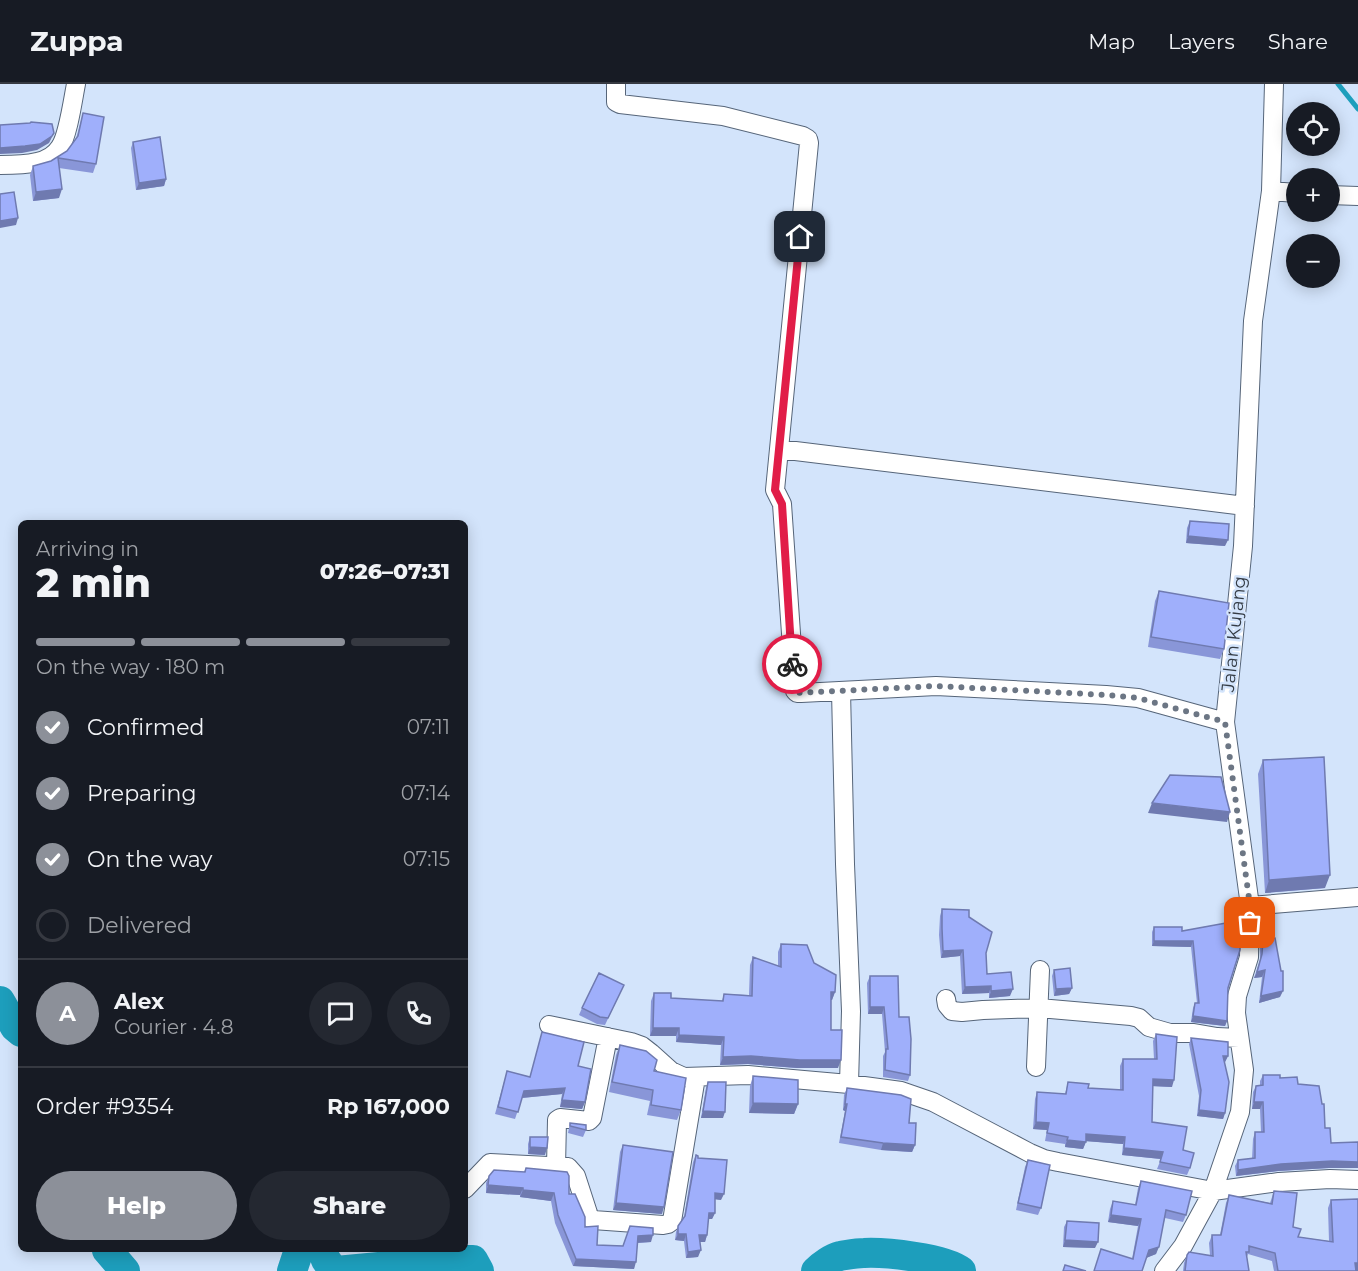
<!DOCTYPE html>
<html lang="en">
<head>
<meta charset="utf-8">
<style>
	:root { --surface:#171b24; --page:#242831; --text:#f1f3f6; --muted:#9ea1a6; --line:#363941; --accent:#8c9099 }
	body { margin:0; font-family:Montserrat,sans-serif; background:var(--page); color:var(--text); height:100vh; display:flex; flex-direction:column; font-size:22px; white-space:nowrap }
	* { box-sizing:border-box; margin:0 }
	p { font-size:20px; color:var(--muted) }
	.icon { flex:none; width:33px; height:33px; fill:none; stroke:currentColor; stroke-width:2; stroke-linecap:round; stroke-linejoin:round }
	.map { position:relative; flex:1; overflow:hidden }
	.side { position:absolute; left:18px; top:436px; width:450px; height:732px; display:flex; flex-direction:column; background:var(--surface); border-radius:9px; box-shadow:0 3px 15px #0003 }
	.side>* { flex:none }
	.tools { position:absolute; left:1286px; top:18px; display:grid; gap:12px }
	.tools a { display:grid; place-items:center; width:54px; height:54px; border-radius:50%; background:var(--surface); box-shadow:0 3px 15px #0003; font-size:30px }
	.pin { position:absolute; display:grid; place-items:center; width:51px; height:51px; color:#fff; margin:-26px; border-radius:12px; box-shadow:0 3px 9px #0006 }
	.courier { position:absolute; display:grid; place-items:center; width:60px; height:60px; margin:-30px; border:4px solid #e11d48; border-radius:50%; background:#fff; color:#222; box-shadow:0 2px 8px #0007 }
	.overview em { font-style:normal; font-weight:800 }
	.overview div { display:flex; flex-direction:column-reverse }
	.overview { display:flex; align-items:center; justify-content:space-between; height:102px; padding:0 18px }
	h1 { font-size:39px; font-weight:800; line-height:45px }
	.bar { display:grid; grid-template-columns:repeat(4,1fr); gap:9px 6px; align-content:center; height:72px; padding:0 18px }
	.bar i { height:8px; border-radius:4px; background:var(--line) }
	.bar .active { background:var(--accent) }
	.bar p { grid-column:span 4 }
	.line { display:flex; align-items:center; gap:15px; padding:0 18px; border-top:2px solid var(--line) }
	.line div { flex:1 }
	.round { display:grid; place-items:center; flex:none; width:63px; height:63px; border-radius:32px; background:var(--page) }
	ol { padding:0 18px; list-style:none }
	li { display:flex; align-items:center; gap:18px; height:66px }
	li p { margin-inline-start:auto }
	li .icon { padding:6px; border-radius:50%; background:var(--accent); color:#fff; stroke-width:4 }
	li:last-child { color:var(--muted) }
	li i { width:33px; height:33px; border:3px solid var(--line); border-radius:50% }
	.action { display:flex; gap:12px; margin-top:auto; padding:12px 18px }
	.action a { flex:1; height:69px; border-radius:36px; background:var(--accent); color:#fff; font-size:24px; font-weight:800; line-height:69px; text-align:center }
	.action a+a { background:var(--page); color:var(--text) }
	header { display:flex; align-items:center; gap:36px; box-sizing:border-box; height:84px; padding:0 30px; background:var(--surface); border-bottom:2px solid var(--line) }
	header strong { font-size:28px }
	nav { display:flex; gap:33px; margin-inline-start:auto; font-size:21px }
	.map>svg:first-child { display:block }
</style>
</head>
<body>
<header>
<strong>Zuppa</strong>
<nav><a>Map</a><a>Layers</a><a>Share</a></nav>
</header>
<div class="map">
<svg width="1358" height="1187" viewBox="0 0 1358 1187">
	<rect width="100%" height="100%" fill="#d3e4fb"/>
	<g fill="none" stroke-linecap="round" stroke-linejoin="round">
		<path stroke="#1d9ebc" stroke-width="5" d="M1338,0L1358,25"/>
		<path stroke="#1d9ebc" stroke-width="30" d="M0,917L15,943L21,948
			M107,1166L125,1187
			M322,1166L326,1176L334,1187
			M292,1187L299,1166
			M336,1187L454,1176H473L479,1187
			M816,1187C822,1181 832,1174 840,1172C847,1171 856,1169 864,1169C885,1168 945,1174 961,1187"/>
		<defs>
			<path id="minor" d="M616,0V18L620,20L723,32L803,52L808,55L809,59L775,406L782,420L795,607L797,609H801L936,602L1106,611L1138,614L1225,638
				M0,81C12,81 25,81 37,78C46,76 55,71 60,63C68,52 73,15 76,0
				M1271,107L1296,109
				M1329,111L1358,112
				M779,365L1245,422
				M841,607L845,780L851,927L849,1000
				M1250,822L1358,813
				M946,915L947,921L952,927L962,928L983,926L1039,924L1131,932L1139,934L1149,943L1170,949H1194L1217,953L1239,954
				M549,941L631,958L642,962L651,969L671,987L684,993L748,991L849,1000L901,1007L933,1018L1030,1069L1044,1075L1058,1078L1213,1107L1279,1098L1330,1095L1358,1096
				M1036,983L1040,886
				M556,1083L557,1036L560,1034L589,1037L592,1034L608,953
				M465,1105L490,1079L568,1083L576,1092L588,1129L590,1134L593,1136L663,1141L668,1140L672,1137L696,993
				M1164,1187L1183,1162L1213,1107L1240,1028L1244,986L1236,929L1237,912L1249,873L1250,822L1225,638L1243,462L1253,237L1271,107L1274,0"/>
		</defs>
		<use href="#minor" stroke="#566579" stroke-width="20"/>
		<use href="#minor" stroke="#fff" stroke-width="18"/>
	</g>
	<path fill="#8996d8" d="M83,29L96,80L93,89L59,84V114L33,117L30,91L33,82L51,77L67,67L76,55Z
		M133,58L166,95L164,102L136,106L131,64Z
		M1190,437L1225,462L1186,459L1187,444Z
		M1159,507L1224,565L1220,575L1148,563L1155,517Z
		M1263,676L1325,804L1265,809L1258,690Z
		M942,825L969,833L986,869L987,890L1010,912L989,914V909L962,910L960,872L941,874L939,851L940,832Z
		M1226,839L1228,904L1227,937L1225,942L1191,938L1193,924L1195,919H1197L1191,863L1152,862V848L1154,843L1182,847Z
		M1263,856L1281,887L1280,913L1259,919L1262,893L1254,894L1260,876V863Z
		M781,860L814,879L835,908L832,916H831V946L838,984H797L748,980L720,981L721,961L676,958V952H650L651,917L654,909L671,914L722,917L724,910L749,911L750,881L753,873L778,882V868Z
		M1054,886L1072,904L1069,910L1054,912L1052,892Z
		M870,892L899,933L910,991L908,997L883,993V972L885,968L882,930H868L867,899Z
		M624,901L605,941L597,940L579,931L582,924Z
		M542,948L578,982L585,1018L582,1025L560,1023L562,1010L522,1014L515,1035L495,1030L507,987L530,993Z
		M1156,950L1172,1003L1153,1002L1152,1038L1183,1066L1190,1084L1187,1091L1157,1085L1161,1075L1122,1071L1123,1060L1086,1057L1083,1065L1065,1063V1060L1045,1057L1047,1046L1033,1045L1035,1015L1037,1008L1065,1010L1068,998L1088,1004L1120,1006V982L1123,975H1154L1153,957Z
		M1191,954L1228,972L1225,978H1224L1225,1029L1223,1035L1197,1032L1199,1012L1189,960Z
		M620,961L654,987L681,1026L677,1036L647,1031L650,1017L609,1008L616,971Z
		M1263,991L1280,994L1298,1000L1325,1044L1329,1084L1278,1087L1236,1092L1235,1082L1238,1076L1252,1075L1253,1055L1255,1048H1261L1260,1025H1252L1253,1008L1256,1002L1260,1001V997Z
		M753,992L798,1020L794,1030L749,1029L750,1002Z
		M708,998L723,1034H701L706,1004Z
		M847,1004L909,1039L915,1061L912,1068L881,1066L839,1059L845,1027L843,1026L844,1011Z
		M570,1039L586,1046L583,1053L568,1049Z
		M530,1053L545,1071L528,1070V1060Z
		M623,1061L662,1130L613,1126L620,1068Z
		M696,1071L698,1074L721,1116L715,1115V1129L712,1135H708L707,1151L705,1158H700L698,1173L686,1174L684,1157L675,1156L676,1148L678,1142L684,1134L693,1078Z
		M1028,1076L1041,1124L1038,1131L1016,1126L1025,1083Z
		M526,1084L569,1110L585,1143L597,1161L623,1162L630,1142L651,1158L637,1159L634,1185L573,1182L555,1139L551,1117L520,1113V1111L486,1109V1099L489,1092L524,1088Z
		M1141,1097L1186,1131L1183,1138L1165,1134L1156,1170L1146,1174L1132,1175L1138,1142L1108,1138L1110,1125L1113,1117L1135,1121L1138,1104Z
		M1274,1107L1298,1153L1329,1157L1328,1124L1331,1116L1356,1187H1274L1272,1177L1248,1170L1247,1173L1249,1187H1183L1184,1179L1187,1171H1210L1209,1159L1212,1151H1220L1226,1119L1229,1111L1270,1119Z
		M1067,1137L1095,1164L1063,1163L1064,1143Z"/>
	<path fill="#6f7ab0" d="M54,49L49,59L37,66L22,69L0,70V64Z
		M166,95L164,102L136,106L139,99Z
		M62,105L59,114L33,117L36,108Z
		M18,134L16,141L0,144V137Z
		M1188,452L1228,456L1225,462L1186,459Z
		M1152,719L1230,728L1227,738L1148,729Z
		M1330,791L1325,804L1265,809L1269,796Z
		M1154,857H1193L1191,863L1152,862Z
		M963,866L960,872L941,874L943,867Z
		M1265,886L1262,893L1254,894L1257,888Z
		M991,902L989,909L962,910L965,903Z
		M1072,904L1069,910L1054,912L1056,905Z
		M1013,905L1010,912L989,914L991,907Z
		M1283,907L1280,913L1259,919L1261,912Z
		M831,908H835L832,916H828Z
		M870,923H884L882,930H868Z
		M1193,932L1227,937L1225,942L1191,938Z
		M653,944H679L676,952H650Z
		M679,951L724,953L721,961L676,958Z
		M751,972L841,976L838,984H797L748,980L720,981L723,973Z
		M1223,972H1228L1225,978H1220Z
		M1153,995L1174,996L1172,1003L1150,1002Z
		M565,1004L562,1010L521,1014L524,1007Z
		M562,1016L585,1018L582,1025L560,1023Z
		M1254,1018H1263L1260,1025H1252Z
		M753,1019L798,1020L794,1030L749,1029Z
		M845,1020H847L845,1027L843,1026Z
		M1199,1026L1225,1029L1223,1035L1197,1032Z
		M703,1027L725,1028L723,1034H701Z
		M1036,1038L1049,1039L1047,1046L1033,1045Z
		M1086,1050L1125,1053L1123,1060L1084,1057Z
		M1067,1056L1086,1058L1083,1065L1065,1063Z
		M883,1059L915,1061L912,1068L881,1066Z
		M530,1063L547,1064L545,1071L528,1070Z
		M1124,1064L1163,1068L1161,1075L1122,1071Z
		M1332,1077L1358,1078V1084H1329L1278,1087L1236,1092L1238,1086L1281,1080Z
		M488,1101L523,1104L520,1111L486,1109Z
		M523,1106L554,1109L551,1117L520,1113Z
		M715,1109L724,1110L721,1116L713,1115Z
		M616,1119L664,1123L662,1130L613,1126Z
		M709,1129H715L712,1135H706Z
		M1111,1131L1141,1135L1138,1142L1108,1138Z
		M678,1150H686L684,1157L675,1156Z
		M653,1151L651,1158L635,1159L638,1152Z
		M699,1151H707L705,1158H696Z
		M1065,1156L1098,1158L1095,1164L1063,1163Z
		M1159,1163L1156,1170L1146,1174L1149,1166Z
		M701,1166L698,1173L686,1174L688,1168Z
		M576,1175L636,1178L634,1185L573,1182Z
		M1355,1179H1358V1187H1353Z"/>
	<path fill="#9faffb" stroke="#6f7ab0" stroke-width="1.5" d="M83,29L104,33L96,80L58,74L62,105L36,108L33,82L51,77L67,67L78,52Z
		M31,38L52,40L54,49L52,52L40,60L25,62L0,64V41L30,39Z
		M160,53L166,95L139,99L133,58Z
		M14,108L18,134L0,137V110Z
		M1190,437L1229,440L1228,456L1188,452Z
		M1159,507L1229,519L1224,565L1151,553Z
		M1324,673L1330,791L1269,796L1263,676Z
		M1170,691L1221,693L1230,728L1152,719Z
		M942,825L969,826V833L992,848L986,869L987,890L1011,888L1013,905L991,907V902L965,903L963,866L943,867L942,844Z
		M1226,839H1240V866L1228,904L1227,937L1193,932L1195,919H1199L1193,857H1154V843H1182V847Z
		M1275,854L1281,887H1283V907L1261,912L1265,886L1257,888L1262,870L1263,856Z
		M781,860L807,861L814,879L836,891L835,908H831V946H842L841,976H800L751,972L723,973L724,953L679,951V944H653L654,909H671V914L723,917L724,910L752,912L753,873L781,883Z
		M1070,884L1072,904L1056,905L1054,886Z
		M599,889L624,901L608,934L600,933L582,924Z
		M870,892H898L899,933H909L911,955L910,991L885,986L886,965H888L884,923H870Z
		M542,948L584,958L578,982L591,985L585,1018L562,1016L565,1004L524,1007L518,1028L498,1023L507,987L530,993Z
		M1156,950L1177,953L1174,996L1153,995L1152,1038L1187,1043L1183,1066L1194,1069L1190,1084L1160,1078L1163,1068L1124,1064L1125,1053L1086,1050V1058L1067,1056L1068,1053L1047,1049L1049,1039L1036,1038L1037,1008L1066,1010L1068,998L1089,1000L1088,1004L1123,1006V975H1157Z
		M1191,954L1228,958V972H1223L1229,998L1225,1029L1199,1026L1201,1006Z
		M620,961L646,967L657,976L654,987L686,994L681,1026L651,1021L653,1006L612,998Z
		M1263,991H1280V994L1297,993L1298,1000L1319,1002L1322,1020H1324L1325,1044H1330L1331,1059L1358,1058V1078L1332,1077L1281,1080L1238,1086V1076L1255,1074V1048H1264L1263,1018H1254L1256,1002L1263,1001Z
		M753,992L798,996V1020L753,1019Z
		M708,998H726L725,1028L703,1027Z
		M847,1004L901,1011L911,1015L909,1039H916L915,1061L883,1059L841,1053L847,1020H845Z
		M570,1039L586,1041V1046L570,1042Z
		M530,1053H548L547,1064L530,1063Z
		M623,1061L673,1068L664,1123L616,1119Z
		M696,1071L698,1072V1074L727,1076L724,1110L715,1109V1129H709L707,1151H699L701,1166L688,1168L686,1150H678V1142L685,1132Z
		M1028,1076L1050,1081L1041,1124L1018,1119Z
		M526,1084L567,1088L569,1092V1110H575L585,1133V1143L598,1142L597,1161L623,1162L630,1142L653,1144V1151L638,1152L636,1178L576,1175L558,1131L554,1109L523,1106V1104L488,1101L489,1092L494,1086L525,1088Z
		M1141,1097L1192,1107L1186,1131L1166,1126L1159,1163L1149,1166L1142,1187H1094L1101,1165L1133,1175L1141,1135L1111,1131L1113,1117L1136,1121Z
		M1274,1107L1297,1109L1293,1143L1301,1145L1298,1153L1333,1158L1331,1116L1358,1115V1179H1355L1356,1187H1278L1275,1169L1249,1162V1168H1246L1249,1187H1185L1187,1171L1189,1168L1213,1172L1212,1151H1221L1229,1111L1272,1120Z
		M1067,1137L1099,1139L1098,1158L1065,1156Z
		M1065,1181L1086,1187H1063Z"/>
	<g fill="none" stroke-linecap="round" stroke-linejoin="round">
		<path stroke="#6c7684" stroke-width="6" stroke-dasharray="0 10.8" d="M792,580L794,603L797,609L936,602L1106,611L1138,614L1225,638L1250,822V839"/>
		<path stroke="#e11d48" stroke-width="8" d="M792,580L782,420L775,406L800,153"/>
	</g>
	<g text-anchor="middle" stroke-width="5" stroke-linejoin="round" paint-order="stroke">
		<g font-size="18" fill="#343b44" stroke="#d3e4fb">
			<text transform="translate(1234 550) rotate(-84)" y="6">Jalan Kujang</text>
		</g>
	</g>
</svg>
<div class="tools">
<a><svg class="icon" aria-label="locate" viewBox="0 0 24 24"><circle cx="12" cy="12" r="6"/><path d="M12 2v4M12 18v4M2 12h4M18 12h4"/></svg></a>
<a>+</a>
<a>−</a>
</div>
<div class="pin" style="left:1250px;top:839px;background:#ea580c"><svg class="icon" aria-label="bag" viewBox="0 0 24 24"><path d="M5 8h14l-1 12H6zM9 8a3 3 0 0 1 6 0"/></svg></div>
<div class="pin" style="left:800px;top:153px;background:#1f2937"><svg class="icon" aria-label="home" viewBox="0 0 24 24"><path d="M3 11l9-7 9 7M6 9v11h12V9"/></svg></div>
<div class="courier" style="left:792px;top:580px"><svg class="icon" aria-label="bike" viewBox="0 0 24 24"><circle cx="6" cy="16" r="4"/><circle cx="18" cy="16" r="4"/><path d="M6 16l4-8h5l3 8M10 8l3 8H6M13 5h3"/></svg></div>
<section class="side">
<div class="overview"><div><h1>2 min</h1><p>Arriving in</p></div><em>07:26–07:31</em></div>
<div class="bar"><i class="active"></i><i class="active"></i><i class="active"></i><i></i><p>On the way · 180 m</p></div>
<ol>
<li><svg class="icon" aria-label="check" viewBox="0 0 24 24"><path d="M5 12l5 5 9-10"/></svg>Confirmed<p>07:11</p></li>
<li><svg class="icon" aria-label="check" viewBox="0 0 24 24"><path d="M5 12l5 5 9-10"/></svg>Preparing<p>07:14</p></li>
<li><svg class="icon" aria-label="check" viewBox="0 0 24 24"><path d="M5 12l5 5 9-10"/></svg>On the way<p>07:15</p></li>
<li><i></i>Delivered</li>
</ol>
<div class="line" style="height:108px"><b class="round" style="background:var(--accent);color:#fff">A</b><div><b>Alex</b><p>Courier · 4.8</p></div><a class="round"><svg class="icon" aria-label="chat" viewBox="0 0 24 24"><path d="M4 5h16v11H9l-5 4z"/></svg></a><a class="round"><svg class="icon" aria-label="phone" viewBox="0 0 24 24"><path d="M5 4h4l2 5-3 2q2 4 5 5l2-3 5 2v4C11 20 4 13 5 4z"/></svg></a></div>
<div class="line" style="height:78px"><div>Order #9354</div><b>Rp 167,000</b></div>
<div class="action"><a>Help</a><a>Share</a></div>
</section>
</div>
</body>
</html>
